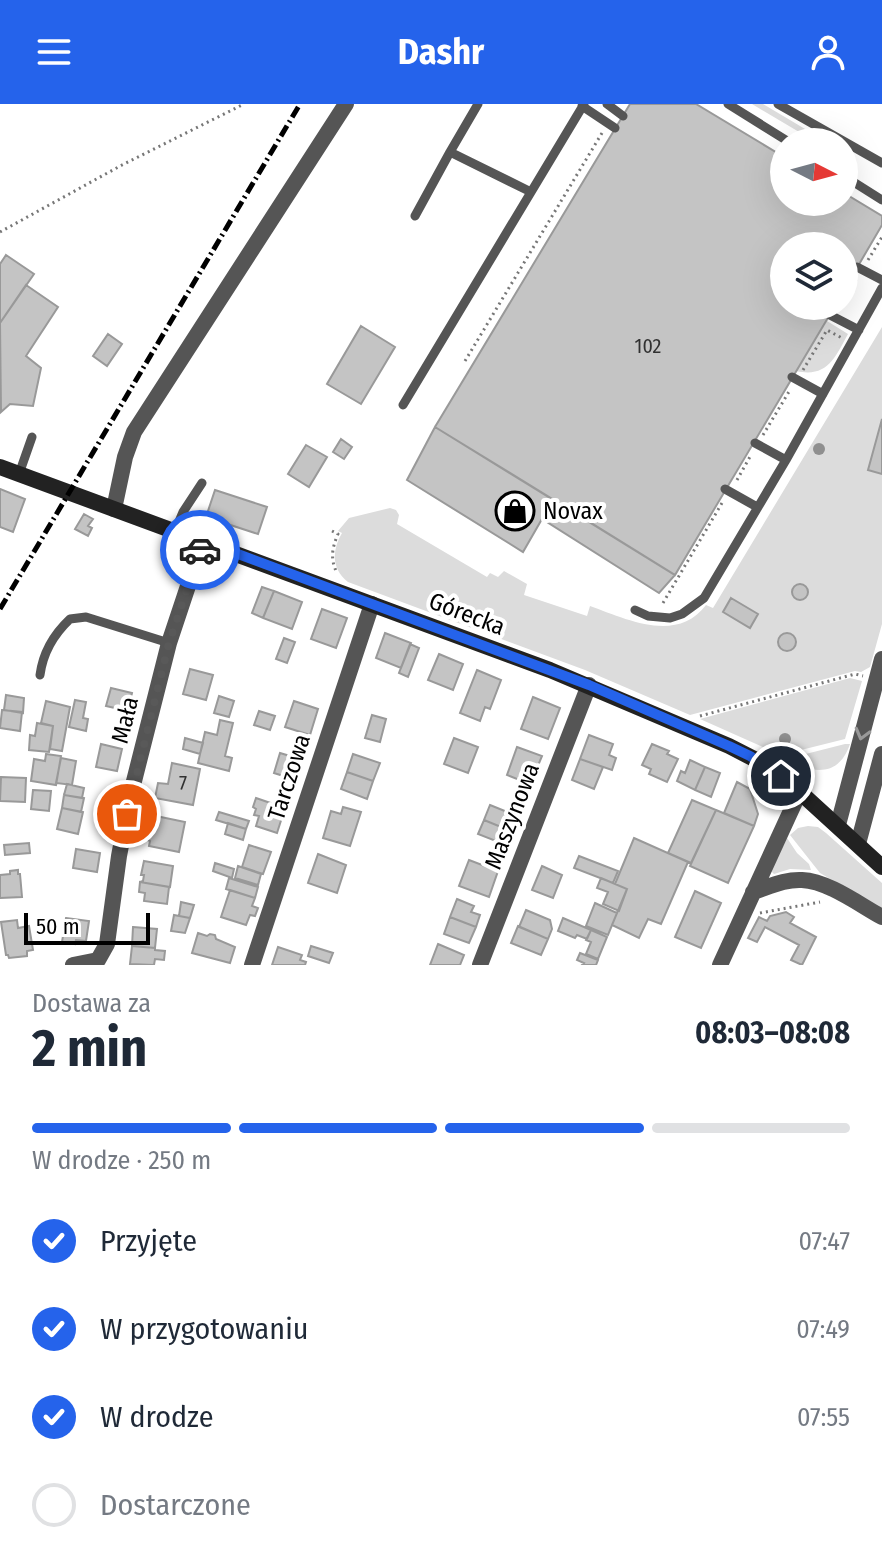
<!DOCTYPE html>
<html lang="pl">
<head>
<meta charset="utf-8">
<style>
	:root { --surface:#fff; --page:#f2f2f3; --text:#1f2937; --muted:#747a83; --line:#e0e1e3; --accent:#2563eb }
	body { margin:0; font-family:"Fira Sans Condensed",sans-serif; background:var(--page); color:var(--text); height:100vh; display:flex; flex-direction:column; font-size:30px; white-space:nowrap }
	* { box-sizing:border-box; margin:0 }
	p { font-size:26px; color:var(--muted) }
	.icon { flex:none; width:44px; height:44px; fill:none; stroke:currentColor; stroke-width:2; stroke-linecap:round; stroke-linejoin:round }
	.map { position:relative; height:861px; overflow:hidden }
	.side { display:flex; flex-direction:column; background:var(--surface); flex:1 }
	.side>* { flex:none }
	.needle { width:52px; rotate:96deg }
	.controls { position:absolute; left:770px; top:24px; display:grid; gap:16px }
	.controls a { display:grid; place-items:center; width:88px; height:88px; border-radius:50%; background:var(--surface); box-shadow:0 8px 32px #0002; font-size:40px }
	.scale { position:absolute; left:24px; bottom:20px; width:126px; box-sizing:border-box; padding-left:8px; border:4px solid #000; border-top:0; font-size:22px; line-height:28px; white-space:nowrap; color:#000; -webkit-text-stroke:6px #fff; paint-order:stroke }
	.pin { position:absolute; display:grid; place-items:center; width:68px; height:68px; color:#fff; margin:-34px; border:4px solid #fff; border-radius:50%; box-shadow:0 2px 8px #0007 }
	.courier { position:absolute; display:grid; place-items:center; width:80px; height:80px; margin:-40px; border:6px solid #2563eb; border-radius:50%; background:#fff; color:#222; box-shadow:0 2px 10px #0007 }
	.head em { font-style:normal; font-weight:700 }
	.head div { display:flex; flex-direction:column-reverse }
	.head { display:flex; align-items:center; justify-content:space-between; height:136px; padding:0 32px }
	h1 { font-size:52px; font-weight:700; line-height:60px }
	.bar { display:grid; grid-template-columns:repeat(4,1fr); gap:12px 8px; align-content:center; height:96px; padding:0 32px }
	.bar i { height:10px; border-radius:6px; background:var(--line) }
	.bar .on { background:var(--accent) }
	.bar p { grid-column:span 4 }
	ol { padding:0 32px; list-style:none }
	li { display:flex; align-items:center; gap:24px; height:88px }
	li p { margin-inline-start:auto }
	li .icon { padding:8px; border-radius:50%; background:var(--accent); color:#fff; stroke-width:4 }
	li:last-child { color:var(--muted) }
	li i { width:44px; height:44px; border:4px solid var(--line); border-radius:50% }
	header { display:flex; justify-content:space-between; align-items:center; height:104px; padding:0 32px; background:var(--accent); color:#fff; font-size:36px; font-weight:700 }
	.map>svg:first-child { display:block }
</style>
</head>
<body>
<header><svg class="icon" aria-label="menu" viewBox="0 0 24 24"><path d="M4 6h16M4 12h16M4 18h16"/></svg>Dashr<svg class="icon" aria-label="person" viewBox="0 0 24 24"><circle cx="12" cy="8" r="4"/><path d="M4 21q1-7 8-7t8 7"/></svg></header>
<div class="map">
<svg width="882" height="861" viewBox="0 0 882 861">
	<rect width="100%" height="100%" fill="#fff"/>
	<path fill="#dcdcdc" d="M752,0H763L827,38H816Z
		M827,217L848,230C835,254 827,274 796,267Z
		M882,223V315L868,366L882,370V520L870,563L861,568L855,567L690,611L585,566L348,478C331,465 332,446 342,429L338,427L349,414L390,404L396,406L399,411L397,420L487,473L490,469L498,473L504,467L527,480L524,491L587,512L590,502C626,515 677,540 706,501L713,504Z
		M850,574L862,577L845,635L781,651L700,615Z
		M845,640H850C838,675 812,668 785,657L786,655Z
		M808,722L818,723L826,729L882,779V805L820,769L790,731L798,724Z
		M787,734L797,749L809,760L811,766L790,765L774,770L771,767Z"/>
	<path fill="#c4c4c4" stroke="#999" stroke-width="2" d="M630,0H696L784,53V98H844V89L882,112V121L844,186V142H784V202H835L675,471L435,323Z
		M6,151L34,170L0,219V160Z
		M26,181L58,203L26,252L41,264L33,302L10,300L1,308L0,219Z
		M361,222L395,243L361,300L327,280Z
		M108,230L122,240L107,262L93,252Z
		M882,315V370L868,366Z
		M435,323L559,399L675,471L659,489L542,415L523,448L407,376Z
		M341,335L352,343L344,355L333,348Z
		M306,341L327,353L309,383L288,370Z
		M0,385L25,395L13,428L0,423Z
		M215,386L267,403L258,430L206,413Z
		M84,410L93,415L88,422L92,424L88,432L75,425Z
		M792 488a8 8 0 1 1 16 0a8 8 0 1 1-16 0Z
		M262,483L274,487L263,514L252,509Z
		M274,487L302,498L292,525L263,514Z
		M731,494L758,510L750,524L723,508Z
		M322,505L347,514L336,544L311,535Z
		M385,529L411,539L401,564L376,554Z
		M778 538a9 9 0 1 1 18 0a9 9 0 1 1-18 0Z
		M284,534L295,538L287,559L276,555Z
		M410,540L419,544L408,573L399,569Z
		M439,550L463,560L453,586L428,576Z
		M190,565L213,571L206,596L183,590Z
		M477,566L501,576L490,605L485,603L480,617L460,609Z
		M111,584L132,589L128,607L106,602Z
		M6,591L24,594L23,609L4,606Z
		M219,592L234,597L229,613L214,609Z
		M533,593L560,604L548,635L521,625Z
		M75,596L86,598L83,614L88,615L86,627L69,623Z
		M46,597L70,603L62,647L50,645L53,622L41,619Z
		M294,597L318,605L310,631L285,623Z
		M2,606L22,608L20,627L0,624Z
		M259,607L275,612L270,626L254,621Z
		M372,611L386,615L380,638L365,634Z
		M220,616L233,619L225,652L232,654L229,667L198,659L205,628L217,631Z
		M37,619L53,622L49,648L29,646L30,631L35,632Z
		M589,631L613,640L609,651L616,654L612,666L580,655Z
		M185,634L203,639L200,650L183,645Z
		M454,634L478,643L468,669L444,660Z
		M101,640L122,645L117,667L96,663Z
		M652,640L669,647L667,650L678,655L667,678L649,670L651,665L642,661Z
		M517,643L542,652L537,664L533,663L527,679L507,671Z
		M280,649L300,655L293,675L274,669Z
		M46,650L61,652L56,681L31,677L34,655L45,657Z
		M353,650L380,659L373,677L347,668Z
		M61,654L76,657L72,681L56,679Z
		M580,655L603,663L594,685L572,676Z
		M690,656L705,663L695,686L677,677L681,667L685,669Z
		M172,659L200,665L193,701L155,694L158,679L168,680Z
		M705,663L720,669L711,693L695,686Z
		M347,668L373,677L367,695L341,685Z
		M1,673L26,674L25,698L0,697Z
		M737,678L750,685L758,710L754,722L724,709Z
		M67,680L84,684L82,694L64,691Z
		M33,686L51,687L49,707L31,705Z
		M64,691L84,694L81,708L62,704Z
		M256,694L285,704L277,729L256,722L259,712L254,711L256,705L253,703Z
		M692,696L716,706L691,759L668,749Z
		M490,701L517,712L511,727L484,716Z
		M343,703L361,708L350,742L323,734L331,707L341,710Z
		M62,704L83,708L78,730L57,725Z
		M716,706L754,722L728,779L690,762Z
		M219,708L249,717L246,725L216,716Z
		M156,712L185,718L179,748L149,742L150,737L145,735L150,716L155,717Z
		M484,716L511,727L506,741L478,730Z
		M228,719L246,725L243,736L225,730Z
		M634,734L688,758L661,820L648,815L639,834L612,821L627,785L615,780Z
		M29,739L30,749L5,751L4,741Z
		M249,741L271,748L263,770L242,763Z
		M76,745L100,749L97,768L73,764Z
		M318,750L346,761L337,789L308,779Z
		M579,752L618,767L613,779L574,764Z
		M469,756L498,767L489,793L459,782Z
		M144,757L173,762L170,783L140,778L143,777L144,771H141Z
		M215,759L234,765L232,774L213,767Z
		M238,762L261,770L258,781L235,774Z
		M542,762L562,771L553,794L532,786Z
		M18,766V770H20L22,793L0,794V771L10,770V767Z
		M229,774L258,783L255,794L226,785Z
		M601,774L627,785L619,807L603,800L608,788L597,784Z
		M140,778L169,783L167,800L144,797L145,789L139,788Z
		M230,786L255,794L252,802L258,804L255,812L250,811L246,821L221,813Z
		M695,787L721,799L701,844L675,833Z
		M457,795L474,802L471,808L480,811L476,823L450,813Z
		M181,798L194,801L190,814L179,812Z
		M595,799L617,809L608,831L586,822Z
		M526,806L550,816L552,825L548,835L519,823Z
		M786,808L794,813L790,819L816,833L802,861L791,856L799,841L765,823L757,838L748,834L759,813L767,817L770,812Z
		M174,811L190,814L185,829L171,827Z
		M450,813L476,823L469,839L444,830Z
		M66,814L89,817L86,837L76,836L75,840L62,838Z
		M563,814L591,826L587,835L577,831L575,834L558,827Z
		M17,816L18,824L29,822L33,846L27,847V852L9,854L8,851H6L1,818Z
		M518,822L548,835L541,851L511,839Z
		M133,823L157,825L155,844L132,842Z
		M591,826L607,833L598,855L586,850L591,838L586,836Z
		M198,829L207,832L210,830L215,831L216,835L235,843L230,859L192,849Z
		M438,840L464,851L460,861H430Z
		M132,842L155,844V846L165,847L164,856L155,855L154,861L130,860Z
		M311,842L333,849L329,859L308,852Z
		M278,843L302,851L300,856L306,858L305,861H272Z
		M580,849L598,856L596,861H582L584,859L577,856Z"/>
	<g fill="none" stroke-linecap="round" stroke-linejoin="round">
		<path stroke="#777" stroke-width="3" stroke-dasharray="2 4" stroke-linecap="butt" d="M0,128L122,61L244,0
			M868,156L882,133
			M844,197L856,176
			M465,257L602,29
			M803,266L827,226L842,234
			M763,331L790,286
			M737,376L751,351
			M332,427L338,430C332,444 330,455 337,469
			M663,499L722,399
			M700,612L855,570L863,572
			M760,809L820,798"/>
		<path stroke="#555" stroke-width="9" d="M478,0L450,48L531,88
			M607,0L623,12
			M728,0L789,38
			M778,0L882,59
			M582,2L615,24
			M844,72L882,96
			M415,112L450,48
			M857,163L882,176
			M830,211L859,226
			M792,273L823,290
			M403,301L584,0
			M755,339L786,356
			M19,370L32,333
			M725,385L757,403
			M175,427L183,408L202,379
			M635,506L648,512L670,514L682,510L704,494L786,356L882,184
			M40,571C43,548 53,531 70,515L86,513L169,539"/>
		<path stroke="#555" stroke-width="16" d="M114,405L125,353L134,328L346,0
			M838,721L882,555
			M858,740L882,650
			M753,788C769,783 785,775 802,776C828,777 860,801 882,813
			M98,856L107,840L119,752L131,689L169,539L203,437
			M73,861L98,856
			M252,861L372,500
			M480,861L589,581
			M720,861L800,687"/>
		<path stroke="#222" stroke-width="16" d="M0,363L550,566L729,642L762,659L790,679L882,763"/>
		<path stroke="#000" stroke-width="5" stroke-dasharray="12 4 2 4" stroke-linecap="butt" d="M0,505L300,0"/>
	</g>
	<g fill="#8f8f8f">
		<circle cx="819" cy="345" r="6"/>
		<circle cx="785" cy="635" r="6"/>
	</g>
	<defs><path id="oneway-chevron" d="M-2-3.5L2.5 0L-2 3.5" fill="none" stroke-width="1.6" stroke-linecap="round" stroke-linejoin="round" transform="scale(2)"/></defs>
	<use stroke="#999" href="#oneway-chevron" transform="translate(862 630) rotate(105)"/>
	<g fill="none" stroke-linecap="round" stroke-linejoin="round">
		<path stroke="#595959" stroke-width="8" stroke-dasharray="0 14.4" d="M127,710L169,539L200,446"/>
		<path stroke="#2563eb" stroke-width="10" d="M200,446L203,437L589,581L729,642L750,652L781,672"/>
	</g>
	<defs>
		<symbol id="shop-ring" viewBox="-11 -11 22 22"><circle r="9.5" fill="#fff" stroke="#000" stroke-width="1.5"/><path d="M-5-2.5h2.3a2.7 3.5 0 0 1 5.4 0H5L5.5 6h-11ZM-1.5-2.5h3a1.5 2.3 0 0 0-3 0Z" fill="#000"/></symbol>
	</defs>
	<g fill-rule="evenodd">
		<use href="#shop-ring" x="493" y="385" width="44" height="44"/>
	</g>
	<g text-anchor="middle" stroke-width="8" stroke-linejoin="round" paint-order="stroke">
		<g font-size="20" fill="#313131">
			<text x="648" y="249">102</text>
			<text x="183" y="686">7</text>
		</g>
		<g font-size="24" fill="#000" stroke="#fff" text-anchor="start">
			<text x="543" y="415">Novax</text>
		</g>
		<g font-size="24" fill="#000" stroke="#fff">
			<text transform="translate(467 510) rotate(21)" y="8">Górecka</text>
			<text transform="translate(125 616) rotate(-76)" y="8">Mała</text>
			<text transform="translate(289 673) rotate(-72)" y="8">Tarczowa</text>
			<text transform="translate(512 712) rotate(-69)" y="8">Maszynowa</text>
		</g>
	</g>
</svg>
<div class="controls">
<a><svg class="needle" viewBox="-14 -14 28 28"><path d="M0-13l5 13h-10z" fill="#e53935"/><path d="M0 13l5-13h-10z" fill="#747a83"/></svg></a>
<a><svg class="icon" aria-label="layers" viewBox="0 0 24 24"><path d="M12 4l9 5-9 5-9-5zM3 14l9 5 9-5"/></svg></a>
</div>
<div class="scale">50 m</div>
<div class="pin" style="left:127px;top:710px;background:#ea580c"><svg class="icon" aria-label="bag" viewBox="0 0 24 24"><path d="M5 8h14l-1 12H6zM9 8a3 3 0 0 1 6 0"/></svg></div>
<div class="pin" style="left:781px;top:672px;background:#1f2937"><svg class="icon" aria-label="home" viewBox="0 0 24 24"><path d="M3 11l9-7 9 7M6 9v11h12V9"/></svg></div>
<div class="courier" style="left:200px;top:446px"><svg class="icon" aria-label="car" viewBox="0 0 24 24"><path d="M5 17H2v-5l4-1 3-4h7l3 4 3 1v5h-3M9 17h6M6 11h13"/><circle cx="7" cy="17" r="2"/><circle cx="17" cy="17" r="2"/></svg></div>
</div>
<section class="side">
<div class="head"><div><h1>2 min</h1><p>Dostawa za</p></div><em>08:03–08:08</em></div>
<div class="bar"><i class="on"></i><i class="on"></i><i class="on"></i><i></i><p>W drodze · 250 m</p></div>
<ol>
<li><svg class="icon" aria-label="check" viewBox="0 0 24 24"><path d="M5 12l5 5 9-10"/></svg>Przyjęte<p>07:47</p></li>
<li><svg class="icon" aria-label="check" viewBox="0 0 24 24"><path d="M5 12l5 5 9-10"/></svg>W przygotowaniu<p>07:49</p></li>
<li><svg class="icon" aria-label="check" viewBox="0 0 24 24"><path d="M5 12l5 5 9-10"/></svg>W drodze<p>07:55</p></li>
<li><i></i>Dostarczone</li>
</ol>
</section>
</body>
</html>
